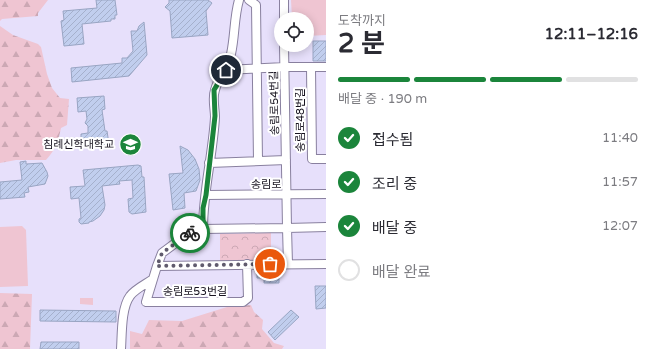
<!DOCTYPE html>
<html lang="ko">
<head>
<meta charset="utf-8">
<style>
	:root { --surface:#fff; --page:#f7f7f7; --text:#2b2b33; --muted:#7c7c81; --line:#e1e1e2; --accent:#1b853b }
	body { margin:0; font-family:"Varela Round","Noto Sans KR",sans-serif; background:var(--page); color:var(--text); height:100vh; display:flex; flex-direction:column; font-size:15px; white-space:nowrap }
	* { box-sizing:border-box; margin:0 }
	p { font-size:13px; color:var(--muted) }
	.icon { flex:none; width:22px; height:22px; fill:none; stroke:currentColor; stroke-width:2; stroke-linecap:round; stroke-linejoin:round }
	.map { position:relative; flex:1; overflow:hidden }
	.sheet { display:flex; flex-direction:column; background:var(--surface); width:324px }
	.sheet>* { flex:none }
	.tools { position:absolute; left:274px; top:12px; display:grid; gap:8px }
	.tools a { display:grid; place-items:center; width:40px; height:40px; border-radius:50%; background:var(--surface); box-shadow:0 2px 10px #0003; font-size:20px }
	.pin { position:absolute; display:grid; place-items:center; width:34px; height:34px; color:#fff; margin:-17px; border:2px solid #fff; border-radius:50%; box-shadow:0 1px 4px #0007 }
	.courier { position:absolute; display:grid; place-items:center; width:40px; height:40px; margin:-20px; border:3px solid #1b853b; border-radius:50%; background:#fff; color:#222; box-shadow:0 1px 5px #0007 }
	.overview em { font-style:normal; font-weight:700 }
	.overview div { display:flex; flex-direction:column-reverse }
	.overview { display:flex; align-items:center; justify-content:space-between; height:68px; padding:0 12px }
	h1 { font-size:26px; font-weight:700; line-height:30px }
	.bar { display:grid; grid-template-columns:repeat(4,1fr); gap:6px 4px; align-content:center; height:48px; padding:0 12px }
	.bar i { height:5px; border-radius:3px; background:var(--line) }
	.bar .selected { background:var(--accent) }
	.bar p { grid-column:span 4 }
	ol { padding:0 12px; list-style:none }
	li { display:flex; align-items:center; gap:12px; height:44px }
	li p { margin-inline-start:auto }
	li .icon { padding:4px; border-radius:50%; background:var(--accent); color:#fff; stroke-width:4 }
	li:last-child { color:var(--muted) }
	li i { width:22px; height:22px; border:2px solid var(--line); border-radius:50% }
	main { display:flex; flex:1; min-height:0 }
	.map>svg:first-child { display:block }
</style>
</head>
<body>
<main>
<div class="map">
<svg width="326" height="349" viewBox="0 0 326 349">
	<defs>
		<pattern id="forest-firs" width="22" height="20" patternUnits="userSpaceOnUse"><rect width="22" height="20" fill="#efc5d2"/><path d="M5 1l3.5 6h-7zM16 11l3.5 6h-7z" fill="#cca8b4"/></pattern>
		<pattern id="park-crowns" width="20" height="18" patternUnits="userSpaceOnUse"><rect width="20" height="18" fill="#efc5d2"/><path d="M2 6a3 3 0 1 1 6 0M12 15a3 3 0 1 1 6 0" fill="none" stroke="#cca8b4"/></pattern>
		<pattern id="building-hatch" width="6" height="6" patternUnits="userSpaceOnUse"><rect width="6" height="6" fill="#c1ceee"/><path d="M-1 1l2-2M0 6l6-6M5 7l2-2" fill="none" stroke="#a5b0cc"/></pattern>
	</defs>
	<rect width="100%" height="100%" fill="#e7e0fb"/>
	<path fill="url(#forest-firs)" d="M0,0H48L38,13V16L2,19L0,21Z
		M0,26L13,35L38,44L41,47L47,74L52,88L60,98L69,99L67,125L61,128C58,142 56,149 46,160H16L0,163Z
		M0,293L32,294L30,349H0Z
		M251,305L254,312L263,320L262,329L274,343L284,346L282,349H130V331L142,334L149,320L182,321L227,307Z"/>
	<path fill="url(#park-crowns)" d="M271,233V261L220,262V234Z"/>
	<path fill="#efc5d2" d="M291,0H326V35L307,36V19H292Z
		M22,226L26,230L28,286L0,287V227Z
		M80,298H93V305L80,304Z"/>
	<path fill="url(#building-hatch)" stroke="#99a5c3" d="M96,0H115L117,15H115V19H111V21L82,24L84,44L64,46L61,21L64,20L63,11L97,8Z
		M169,0H208L212,3L206,11L208,35L172,38L170,11L165,7L169,3Z
		M144,22L147,55L129,76L72,82L71,68L122,63V58H127L133,51L131,31H137L139,26Z
		M313,41H326V61H313Z
		M104,96L105,109L102,110L105,131H107L109,144L81,147V134L88,133V126L85,123L87,119L86,111L78,112L77,98Z
		M180,146L188,150L195,159L199,169L200,180L196,191L184,193L185,208L173,210L169,174L183,173Z
		M26,161V164L42,163L47,172L48,176L45,184L28,187L29,192L24,193L25,197L0,199V182L22,180L20,162Z
		M138,165L141,166L142,177H144L146,212L132,214L129,212L128,199L133,198L132,180L119,181L120,184L102,186L105,205L104,210L100,216L93,221L89,222V223L81,224L79,222V219L81,218L79,198L71,199L70,187L85,186L83,170Z
		M257,270H274V275H279V283H264V278H257Z
		M315,286H326V308L316,309Z
		M40,310L116,311V322L40,321Z
		M291,310L299,317L275,340L268,332Z
		M41,342H79V349H40Z"/>
	<g fill="none" stroke-linecap="round" stroke-linejoin="round">
		<defs>
			<path id="minor" d="M239,0C234,17 235,36 231,54C228,68 218,77 215,90C212,98 215,109 215,117C213,154 203,191 203,229L193,230L162,253L157,266L326,264
				M249,0L256,5L258,161
				M284,0V19
				M284,45L287,228L326,227
				M311,67L312,159H326
				M226,70L285,67H326
				M209,163L286,160
				M206,195L326,194
				M203,229L287,228L288,264
				M157,266L146,302H243L248,298L247,264
				M121,349C122,335 121,308 130,296C135,289 146,284 153,279"/>
		</defs>
		<use href="#minor" stroke="#89809f" stroke-width="10"/>
		<use href="#minor" stroke="#fff" stroke-width="8"/>
	</g>
	<g fill="none" stroke-linecap="round" stroke-linejoin="round">
		<path stroke="#605b6d" stroke-width="4" stroke-dasharray="0 7.2" d="M190,233L162,253L157,266L270,264"/>
		<path stroke="#1b853b" stroke-width="5" d="M190,233L193,230L203,229V208L206,195L215,116L214,90L226,70"/>
	</g>
	<defs>
		<symbol id="university-disc" viewBox="-11 -11 22 22"><circle r="9.5" fill="#1b853b" stroke="#fff"/><path d="M0-5L7-2L0 1L-7-2ZM-4 1L0 2.5L4 1V4Q0 6-4 4Z" fill="#fff"/></symbol>
	</defs>
	<g fill-rule="evenodd">
		<use href="#university-disc" x="118" y="132" width="25" height="25"/>
	</g>
	<g text-anchor="middle" stroke-width="4" stroke-linejoin="round" paint-order="stroke">
		<g font-size="11" fill="#181420" stroke="#fff">
			<text transform="translate(274 103) rotate(-91)" y="4">송림로54번길</text>
			<text transform="translate(300 120) rotate(-90)" y="4">송림로48번길</text>
			<text x="266" y="188">송림로</text>
			<text x="195" y="295">송림로53번길</text>
		</g>
		<g font-size="11" fill="#181420" stroke="#fff" text-anchor="end">
			<text x="114" y="148">침례신학대학교</text>
		</g>
	</g>
</svg>
<div class="tools">
<a><svg class="icon" aria-label="locate" viewBox="0 0 24 24"><circle cx="12" cy="12" r="6"/><path d="M12 2v4M12 18v4M2 12h4M18 12h4"/></svg></a>
</div>
<div class="pin" style="left:270px;top:264px;background:#ea580c"><svg class="icon" aria-label="bag" viewBox="0 0 24 24"><path d="M5 8h14l-1 12H6zM9 8a3 3 0 0 1 6 0"/></svg></div>
<div class="pin" style="left:226px;top:70px;background:#1f2937"><svg class="icon" aria-label="home" viewBox="0 0 24 24"><path d="M3 11l9-7 9 7M6 9v11h12V9"/></svg></div>
<div class="courier" style="left:190px;top:233px"><svg class="icon" aria-label="bike" viewBox="0 0 24 24"><circle cx="6" cy="16" r="4"/><circle cx="18" cy="16" r="4"/><path d="M6 16l4-8h5l3 8M10 8l3 8H6M13 5h3"/></svg></div>
</div>
<section class="sheet">
<div class="overview"><div><h1>2 분</h1><p>도착까지</p></div><em>12:11–12:16</em></div>
<div class="bar"><i class="selected"></i><i class="selected"></i><i class="selected"></i><i></i><p>배달 중 · 190 m</p></div>
<ol>
<li><svg class="icon" aria-label="check" viewBox="0 0 24 24"><path d="M5 12l5 5 9-10"/></svg>접수됨<p>11:40</p></li>
<li><svg class="icon" aria-label="check" viewBox="0 0 24 24"><path d="M5 12l5 5 9-10"/></svg>조리 중<p>11:57</p></li>
<li><svg class="icon" aria-label="check" viewBox="0 0 24 24"><path d="M5 12l5 5 9-10"/></svg>배달 중<p>12:07</p></li>
<li><i></i>배달 완료</li>
</ol>
</section>
</main>
</body>
</html>
